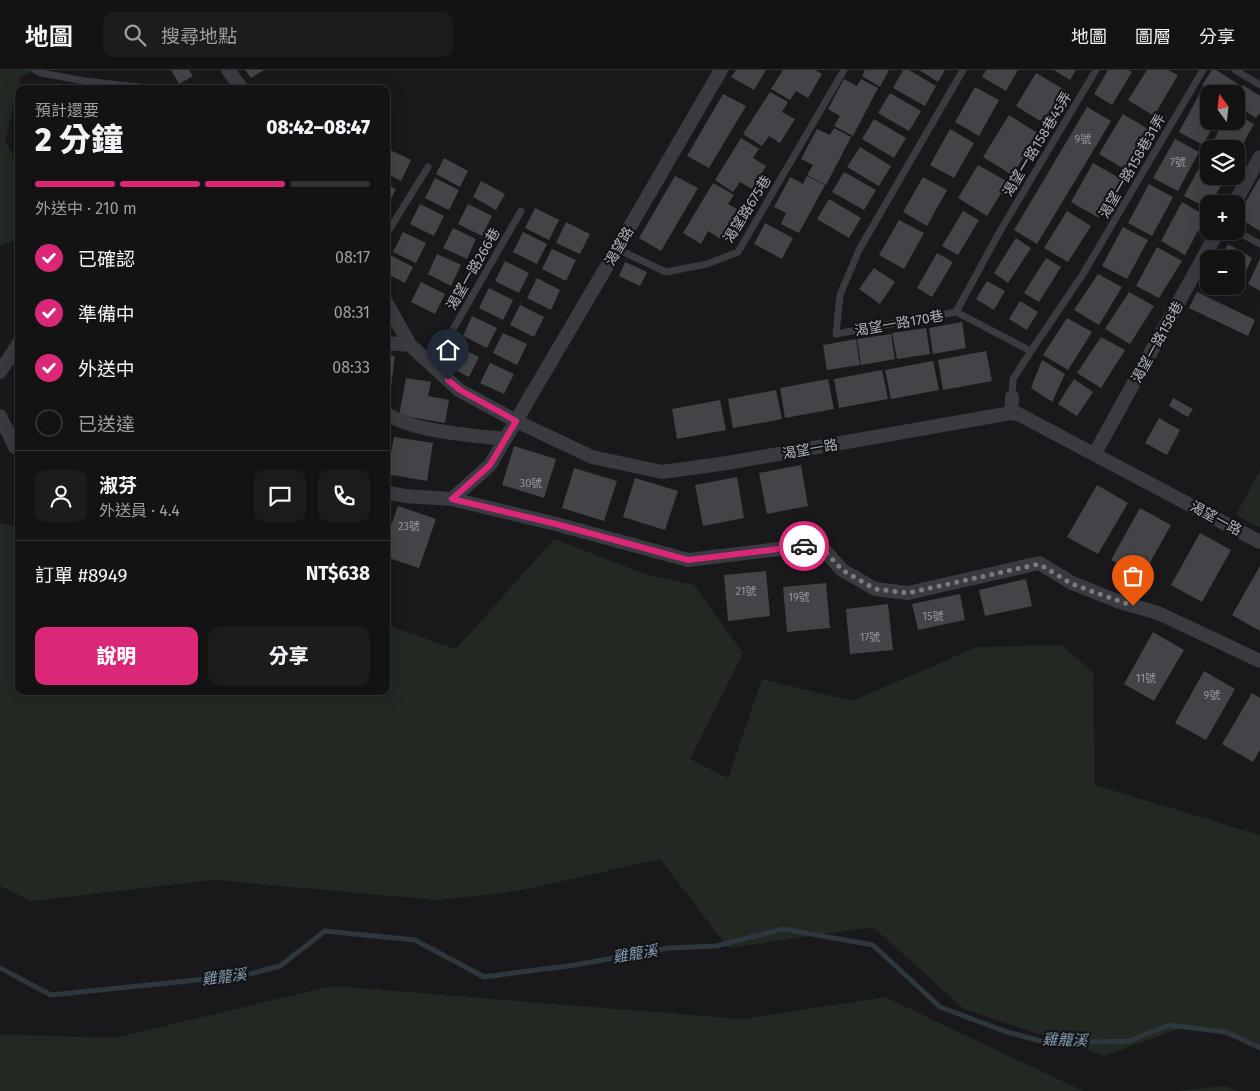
<!DOCTYPE html>
<html lang="zh-TW">
<head>
<meta charset="utf-8">
<style>
	:root { --surface:#131314; --page:#1c1c1d; --text:#f1f3f6; --muted:#9d9ea0; --line:#323234; --accent:#db2777 }
	body { margin:0; font-family:"Fira Sans","Noto Sans TC",sans-serif; background:var(--page); color:var(--text); height:100vh; display:flex; flex-direction:column; font-size:19px; white-space:nowrap }
	* { box-sizing:border-box; margin:0 }
	p { font-size:16px; color:var(--muted) }
	.icon { flex:none; width:28px; height:28px; fill:none; stroke:currentColor; stroke-width:2; stroke-linecap:round; stroke-linejoin:round }
	.map { position:relative; flex:1; overflow:hidden }
	.drawer { position:absolute; left:15px; top:15px; width:375px; height:610px; display:flex; flex-direction:column; background:var(--surface); border-radius:10px; box-shadow:0 5px 20px #0002,0 0 0 1px var(--line) }
	.drawer>* { flex:none }
	.needle { width:32px; rotate:345deg }
	.controls { position:absolute; left:1200px; top:15px; display:grid; gap:10px }
	.controls a { display:grid; place-items:center; width:45px; height:45px; border-radius:10px; background:var(--surface); box-shadow:0 5px 20px #0002,0 0 0 1px var(--line); font-size:25px }
	.pin { position:absolute; display:grid; place-items:center; width:42px; height:42px; color:#fff; margin:-51px -21px; border-radius:50% 50% 50% 0; rotate:-45deg; box-shadow:0 0 5px #0007 }
	.pin .icon { rotate:45deg }
	.courier { position:absolute; display:grid; place-items:center; width:50px; height:50px; margin:-25px; border:4px solid #db2777; border-radius:50%; background:#fff; color:#222; box-shadow:0 1px 6px #0007 }
	.headline em { font-style:normal; font-weight:800 }
	.headline div { display:flex; flex-direction:column-reverse }
	.headline { display:flex; align-items:center; justify-content:space-between; height:85px; padding:0 20px }
	h1 { font-size:32px; font-weight:800; line-height:38px }
	.bar { display:grid; grid-template-columns:repeat(4,1fr); gap:8px 5px; align-content:center; height:60px; padding:0 20px }
	.bar i { height:6px; border-radius:4px; background:var(--line) }
	.bar .active { background:var(--accent) }
	.bar p { grid-column:span 4 }
	.line { display:flex; align-items:center; gap:12px; padding:0 20px; border-top:1px solid var(--line) }
	.line div { flex:1 }
	.round { display:grid; place-items:center; flex:none; width:52px; height:52px; border-radius:10px; background:var(--page) }
	ol { padding:0 20px; list-style:none }
	li { display:flex; align-items:center; gap:15px; height:55px }
	li p { margin-inline-start:auto }
	li .icon { padding:5px; border-radius:50%; background:var(--accent); color:#fff; stroke-width:4 }
	li:last-child { color:var(--muted) }
	li i { width:28px; height:28px; border:2px solid var(--line); border-radius:50% }
	.primary-button { display:flex; gap:10px; margin-top:auto; padding:10px 20px }
	.primary-button a { flex:1; height:58px; border-radius:10px; background:var(--accent); color:#fff; font-size:20px; font-weight:800; line-height:58px; text-align:center }
	.primary-button a+a { background:var(--page); color:var(--text) }
	header { display:flex; align-items:center; gap:30px; box-sizing:border-box; height:70px; padding:0 25px; background:var(--surface); border-bottom:1px solid var(--line) }
	header strong { font-size:24px }
	nav { display:flex; gap:28px; margin-inline-start:auto; font-size:18px }
	.search { width:350px; height:45px; background:var(--page); display:flex; align-items:center; gap:12px; box-sizing:border-box; padding:0 18px; border-radius:10px; color:var(--muted); font-size:19px }
	.map>svg:first-child { display:block }
</style>
</head>
<body>
<header>
<strong>地圖</strong>
<div class="search"><svg class="icon" aria-label="search" viewBox="0 0 24 24"><circle cx="10" cy="10" r="6"/><path d="M15 15l6 6"/></svg>搜尋地點</div>
<nav><a>地圖</a><a>圖層</a><a>分享</a></nav>
</header>
<div class="map">
<svg width="1260" height="1021" viewBox="0 0 1260 1021">
	<rect width="100%" height="100%" fill="#19191b"/>
	<path fill="#212922" d="M0,0H35L21,7L5,70L19,96V169L0,176Z
		M1260,400V458L1236,445Z
		M0,453L19,458V621H386V555L456,579L554,469L645,504L694,515L743,583L690,689L728,708L762,609L852,631L977,577L1061,575L1093,602L1095,715L1260,765V976L1189,955L1104,986L964,939L873,857L728,878L660,789L518,821L438,830L213,810L31,831L0,816Z
		M332,916L742,949L885,927L1083,1021H0V964L114,968Z
		M1225,1016L1238,1021H1176Z"/>
	<g fill="none" stroke-linecap="round" stroke-linejoin="round">
		<path stroke="#2f373e" stroke-width="5" d="M0,898L51,925L246,905L280,896L325,861L415,870L484,907L575,895L669,878L716,876L783,859L873,875L940,937L1007,962L1048,973L1129,971L1169,955L1226,962L1260,978"/>
	</g>
	<path fill="#434448" d="M171,0H189L193,6L179,14Z
		M245,0H264L251,8Z
		M736,0H766L754,20L731,7Z
		M783,0H815L822,4L808,28L796,21L790,30L771,19Z
		M865,0H889L880,17L862,6Z
		M903,0H909L936,16L925,36L893,18Z
		M919,0H945L938,12Z
		M986,0H1018L1006,21L982,7Z
		M1054,0H1076L1070,10Z
		M1108,0H1128L1132,2L1112,35L1094,24Z
		M1147,0H1168L1178,5L1154,46L1128,30Z
		M1212,0H1216L1238,14L1231,24H1216L1202,15Z
		M1036,3L1065,20L1045,54L1016,36Z
		M844,9L857,16L861,9L878,18L853,66L834,56L840,46L828,39Z
		M1243,15L1260,26V43L1256,48L1236,35V26Z
		M975,17L999,30L979,66L955,52Z
		M770,22L788,32L782,42L795,49L780,73L769,66L762,76L743,64Z
		M890,23L921,41L909,61L878,43Z
		M1200,23L1209,27V51H1216L1203,75L1179,62Z
		M723,24L746,36L709,98L687,86Z
		M1087,37L1111,51L1037,174L1014,160Z
		M1123,44L1148,59L1124,99L1099,84Z
		M1236,44L1254,54L1236,87V79H1209L1224,51H1236Z
		M1009,45L1039,64L1012,105L983,87Z
		M874,49L906,68L894,88L862,69Z
		M834,58L851,67L826,115L807,105L813,95L801,89L817,59L830,65Z
		M950,59L974,73L954,108L930,95Z
		M741,68L759,79L753,88L766,96L752,119L740,112L733,122L715,110Z
		M1175,69L1199,82L1178,121L1153,108Z
		M860,77L891,96L879,116L847,97Z
		M386,78L411,90L401,111L386,103Z
		M1205,87L1209,89V106H1226L1211,134H1209V139L1184,126Z
		M444,88L468,101L460,117L436,104Z
		M1093,93L1121,109L1099,148L1071,132Z
		M978,95L1008,112L987,146L958,128Z
		M844,102L876,120L864,140L832,122Z
		M675,106L698,118L661,181L639,168Z
		M807,106L825,115L799,163L781,154L786,143L774,137L790,107L803,114Z
		M923,107L947,120L927,156L903,142Z
		M1260,107V161L1237,147Z
		M435,108L459,120L449,140L425,128Z
		M481,111L505,124L496,140L473,127Z
		M713,113L734,125L728,134L737,139L720,169L708,161L701,174L683,163Z
		M386,114L396,119L386,139Z
		M1149,114L1173,127L1152,166L1128,153Z
		M829,129L861,148L849,168L817,149Z
		M1182,132L1206,146L1185,185L1161,171Z
		M420,134L444,146L434,166L410,154Z
		M468,134L492,146L482,166L458,154Z
		M535,138L559,150L549,170L525,158Z
		M963,141L979,150L958,185L942,176Z
		M1067,141L1091,156L1068,192L1044,178Z
		M899,150L924,163L904,199L879,185Z
		M566,152L590,164L580,184L556,173Z
		M765,153L793,168L782,189L754,174Z
		M1123,157L1148,170L1127,209L1102,196Z
		M453,158L476,169L467,189L443,178Z
		M403,162L426,173L416,193L393,182Z
		M523,162L547,174L537,194L513,182Z
		M1016,168L1031,178L1008,213L994,203Z
		M1228,174L1252,188L1241,212L1236,210V189H1221Z
		M1157,177L1182,191L1159,228L1136,216Z
		M552,179L576,190L566,211L542,199Z
		M937,183L953,192L932,227L917,218Z
		M437,184L461,195L451,216L428,204Z
		M390,185L413,197L405,213L386,203V191Z
		M1046,188L1061,197L1039,232L1024,223Z
		M1260,189V221L1248,214Z
		M505,191L529,203L519,223L495,211Z
		M625,192L647,202L640,216L619,206Z
		M874,198L895,212L880,234L859,219Z
		M1098,204L1122,217L1099,255L1074,240Z
		M537,208L560,220L551,240L527,228Z
		M987,211L1005,221L994,240L976,229Z
		M421,212L445,224L435,244L411,232Z
		M489,218L513,230L503,250L479,238Z
		M1129,222L1154,236L1130,274L1105,259Z
		M1197,222L1255,250L1248,266L1189,238Z
		M1020,231L1038,242L1027,260L1009,249Z
		M520,235L544,247L534,267L510,255Z
		M472,246L497,258L487,278L463,266Z
		M1067,248L1092,262L1068,300L1043,285Z
		M962,252L966,278L933,284L929,258Z
		M926,258L930,284L897,289L892,263Z
		M503,263L527,274L517,295L493,283Z
		M891,264L895,289L861,295L857,269Z
		M1101,267L1125,280L1101,318L1077,303Z
		M856,269L860,295L827,300L823,275Z
		M455,275L479,287L469,307L445,295Z
		M986,281L992,311L943,320L938,290Z
		M386,285L395,286L390,326L386,325Z
		M1042,290L1065,304L1052,332L1031,318Z
		M933,291L939,320L891,329L885,300Z
		M490,293L514,304L504,324L480,313Z
		M882,300L888,329L839,338L834,309Z
		M406,308L431,312L428,326L449,330L445,353L399,345Z
		M828,309L834,339L785,348L780,318Z
		M1074,309L1093,322L1077,346L1058,334Z
		M776,320L782,349L733,358L728,329Z
		M1173,328L1193,339L1188,347L1169,336Z
		M720,330L726,360L677,369L672,339Z
		M1159,348L1180,360L1167,385L1145,373Z
		M394,367L433,373L427,411L387,404Z
		M514,376L556,389L544,428L502,415Z
		M801,395L808,436L767,444L759,403Z
		M574,398L617,411L604,451L562,438Z
		M737,407L744,448L703,456L695,415Z
		M635,408L678,421L665,460L623,447Z
		M1097,415L1128,433L1098,484L1067,467Z
		M398,436L436,449L419,498L386,487V470Z
		M1140,438L1171,455L1142,507L1111,490Z
		M1200,463L1231,480L1202,532L1171,515Z
		M1260,496V561L1232,545Z
		M766,501L770,546L728,551L724,505Z
		M1026,509L1032,536L985,546L979,520Z
		M826,513L830,558L787,562L783,517Z
		M960,524L965,550L918,560L912,534Z
		M888,534L893,580L850,584L846,539Z
		M1153,562L1184,580L1154,631L1124,614Z
		M1204,601L1235,619L1206,670L1175,653Z
		M1252,623L1260,628V680L1253,692L1222,674Z"/>
	<g fill="none" stroke-linecap="round" stroke-linejoin="round">
		<path stroke="#3a3b40" stroke-width="7" d="M35,0L41,3L85,11L156,19
			M963,0L859,180L840,225L836,264L956,242L1031,281L1013,309L1012,327
			M1235,0L1260,15
			M1236,161L1260,174
			M386,165L428,97
			M617,179L666,202L707,194L738,182L844,0
			M956,242L1000,161L1096,0
			M1031,281L1083,204L1203,0
			M432,296L521,141"/>
		<path stroke="#3a3b40" stroke-width="14" d="M228,0L242,19
			M1234,134L1260,87
			M386,232L410,275L459,320L516,351L592,387L662,402L727,393L1011,343L1018,344L1260,472
			M386,273L410,275
			M0,302L19,273
			M1011,343L1012,327
			M386,344C416,362 470,365 505,369
			M0,346L15,377L19,379
			M1095,383L1218,161
			M386,422L405,426L452,429L490,395L617,179L721,0
			M452,429L556,454L688,490L819,474L842,500L875,519L908,523L1039,493L1072,513L1120,532L1158,543L1260,591"/>
	</g>
	<g fill="none" stroke-linecap="round" stroke-linejoin="round">
		<path stroke="#787b82" stroke-width="5" stroke-dasharray="0 9" d="M804,476L819,474L842,500L875,519L908,523L1039,494L1072,514L1133,536"/>
		<path stroke="#db2777" stroke-width="6" d="M448,310L460,320L516,351L490,395L452,429L556,454L688,490L804,476"/>
	</g>
	<g text-anchor="middle" stroke-width="4.5" stroke-linejoin="round" paint-order="stroke">
		<g font-size="11" fill="#91959e">
			<text x="1083" y="73">9號</text>
			<text x="1178" y="96">7號</text>
			<text x="531" y="417">30號</text>
			<text x="409" y="460">23號</text>
			<text x="746" y="525">21號</text>
			<text x="799" y="531">19號</text>
			<text x="933" y="550">15號</text>
			<text x="870" y="571">17號</text>
			<text x="1146" y="612">11號</text>
			<text x="1212" y="629">9號</text>
		</g>
		<g font-size="14" fill="#abb0ba" stroke="#141416">
			<text transform="translate(1037 74) rotate(-59)" y="5">渴望一路158巷45弄</text>
			<text transform="translate(1132 96) rotate(-60)" y="5">渴望一路158巷31弄</text>
			<text transform="translate(747 139) rotate(-58)" y="5">渴望路675巷</text>
			<text transform="translate(619 176) rotate(-60)" y="5">渴望路</text>
			<text transform="translate(473 199) rotate(-60)" y="5">渴望一路266巷</text>
			<text transform="translate(899 253) rotate(-10)" y="5">渴望一路170巷</text>
			<text transform="translate(1157 272) rotate(-61)" y="5">渴望一路158巷</text>
			<text transform="translate(810 379) rotate(-10)" y="5">渴望一路</text>
			<text transform="translate(1216 448) rotate(28)" y="5">渴望一路</text>
		</g>
		<g font-size="15" font-style="italic" fill="#849db3" stroke="#141416">
			<text transform="translate(635 884) rotate(-9)" y="5">雞籠溪</text>
			<text transform="translate(224 907) rotate(-7)" y="5">雞籠溪</text>
			<text transform="translate(1065 970) rotate(2)" y="5">雞籠溪</text>
		</g>
	</g>
</svg>
<div class="controls">
<a><svg class="needle" viewBox="-14 -14 28 28"><path d="M0-13l5 13h-10z" fill="#e53935"/><path d="M0 13l5-13h-10z" fill="#9d9ea0"/></svg></a>
<a><svg class="icon" aria-label="layers" viewBox="0 0 24 24"><path d="M12 4l9 5-9 5-9-5zM3 14l9 5 9-5"/></svg></a>
<a>+</a>
<a>−</a>
</div>
<div class="pin" style="left:1133px;top:536px;background:#ea580c"><svg class="icon" aria-label="bag" viewBox="0 0 24 24"><path d="M5 8h14l-1 12H6zM9 8a3 3 0 0 1 6 0"/></svg></div>
<div class="pin" style="left:448px;top:310px;background:#1f2937"><svg class="icon" aria-label="home" viewBox="0 0 24 24"><path d="M3 11l9-7 9 7M6 9v11h12V9"/></svg></div>
<div class="courier" style="left:804px;top:476px"><svg class="icon" aria-label="car" viewBox="0 0 24 24"><path d="M5 17H2v-5l4-1 3-4h7l3 4 3 1v5h-3M9 17h6M6 11h13"/><circle cx="7" cy="17" r="2"/><circle cx="17" cy="17" r="2"/></svg></div>
<section class="drawer">
<div class="headline"><div><h1>2 分鐘</h1><p>預計還要</p></div><em>08:42–08:47</em></div>
<div class="bar"><i class="active"></i><i class="active"></i><i class="active"></i><i></i><p>外送中 · 210 m</p></div>
<ol>
<li><svg class="icon" aria-label="check" viewBox="0 0 24 24"><path d="M5 12l5 5 9-10"/></svg>已確認<p>08:17</p></li>
<li><svg class="icon" aria-label="check" viewBox="0 0 24 24"><path d="M5 12l5 5 9-10"/></svg>準備中<p>08:31</p></li>
<li><svg class="icon" aria-label="check" viewBox="0 0 24 24"><path d="M5 12l5 5 9-10"/></svg>外送中<p>08:33</p></li>
<li><i></i>已送達</li>
</ol>
<div class="line" style="height:90px"><a class="round"><svg class="icon" aria-label="person" viewBox="0 0 24 24"><circle cx="12" cy="8" r="4"/><path d="M4 21q1-7 8-7t8 7"/></svg></a><div><b>淑芬</b><p>外送員 · 4.4</p></div><a class="round"><svg class="icon" aria-label="chat" viewBox="0 0 24 24"><path d="M4 5h16v11H9l-5 4z"/></svg></a><a class="round"><svg class="icon" aria-label="phone" viewBox="0 0 24 24"><path d="M5 4h4l2 5-3 2q2 4 5 5l2-3 5 2v4C11 20 4 13 5 4z"/></svg></a></div>
<div class="line" style="height:65px"><div>訂單 #8949</div><b>NT$638</b></div>
<div class="primary-button"><a>說明</a><a>分享</a></div>
</section>
</div>
</body>
</html>
